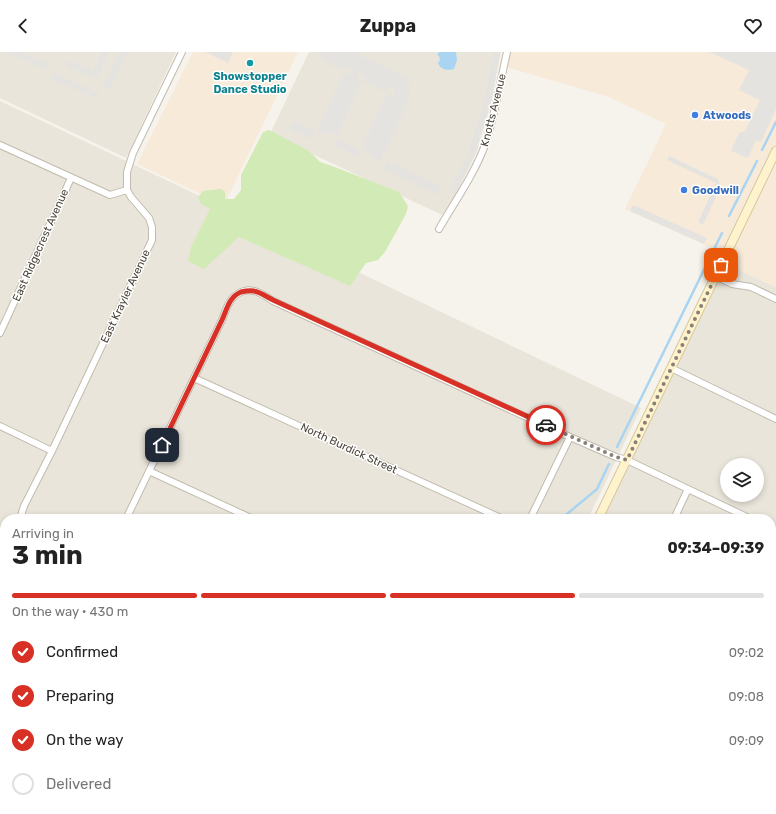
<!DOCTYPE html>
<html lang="en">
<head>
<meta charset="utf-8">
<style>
	:root { --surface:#fff; --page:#f2f2f2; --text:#222; --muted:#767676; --line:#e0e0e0; --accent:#d93025 }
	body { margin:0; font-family:Rubik,sans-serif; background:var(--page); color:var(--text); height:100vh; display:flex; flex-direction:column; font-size:15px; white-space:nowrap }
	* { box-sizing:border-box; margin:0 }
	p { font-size:13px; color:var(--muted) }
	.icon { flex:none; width:22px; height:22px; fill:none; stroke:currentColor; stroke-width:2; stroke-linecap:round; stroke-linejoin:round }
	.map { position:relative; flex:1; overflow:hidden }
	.sheet { position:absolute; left:0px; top:462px; width:776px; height:300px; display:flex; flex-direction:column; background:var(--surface); border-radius:16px 16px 0 0; box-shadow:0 2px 6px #0003 }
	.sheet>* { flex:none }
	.buttons { position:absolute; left:720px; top:406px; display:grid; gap:8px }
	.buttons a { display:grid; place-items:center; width:44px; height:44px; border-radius:50%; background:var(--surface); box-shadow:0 2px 6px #0003; font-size:20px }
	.pin { position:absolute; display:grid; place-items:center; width:34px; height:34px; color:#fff; margin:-17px; border-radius:8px; box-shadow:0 2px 6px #0006 }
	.courier { position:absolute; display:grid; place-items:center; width:40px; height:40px; margin:-20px; border:3px solid #d93025; border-radius:50%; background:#fff; color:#222; box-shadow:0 1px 5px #0007 }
	.summary em { font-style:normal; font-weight:700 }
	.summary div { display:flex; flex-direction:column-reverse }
	.summary { display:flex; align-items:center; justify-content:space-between; height:68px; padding:0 12px }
	h1 { font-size:26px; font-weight:700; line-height:30px }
	.bar { display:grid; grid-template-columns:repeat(4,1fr); gap:6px 4px; align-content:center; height:48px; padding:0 12px }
	.bar i { height:5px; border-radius:3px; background:var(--line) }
	.bar .active { background:var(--accent) }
	.bar p { grid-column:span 4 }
	ol { padding:0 12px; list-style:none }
	li { display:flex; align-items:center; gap:12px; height:44px }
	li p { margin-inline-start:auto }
	li .icon { padding:4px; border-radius:50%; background:var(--accent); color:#fff; stroke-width:4 }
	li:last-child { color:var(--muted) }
	li i { width:22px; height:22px; border:2px solid var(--line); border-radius:50% }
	header { display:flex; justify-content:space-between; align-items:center; height:52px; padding:0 12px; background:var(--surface); font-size:18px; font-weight:700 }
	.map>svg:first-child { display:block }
</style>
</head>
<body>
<header><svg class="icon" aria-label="back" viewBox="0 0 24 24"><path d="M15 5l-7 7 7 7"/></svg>Zuppa<svg class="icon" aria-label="heart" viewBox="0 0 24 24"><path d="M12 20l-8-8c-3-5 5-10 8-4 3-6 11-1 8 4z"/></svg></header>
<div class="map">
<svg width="776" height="762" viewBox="0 0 776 762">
	<rect width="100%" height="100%" fill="#f6f3ec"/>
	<path fill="#eae5da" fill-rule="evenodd" d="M0,0H176L126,106L0,46Z
		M309,0H501L491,51L476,102L455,144L442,163L270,82Z
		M0,49L227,157L641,356L588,467H5V577L0,575Z
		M723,211L776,235V639L771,649V467H599ZM727,413H757V443H727Z
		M399,757H448L446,762H410Z
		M459,757H719L717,762H457Z"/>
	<path fill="#f7ead8" d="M193,0H298L224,153L137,112Z
		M509,0H776V94L725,202L625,157L666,72L609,45L506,15Z
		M776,113V235L723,211Z"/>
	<path fill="#d2eab5" d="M269,78L309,99L320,110L332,114L399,140L408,154L406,162L385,200L378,208L366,211L350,234L239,185L204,217L188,209L191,195L210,157L201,152L198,145L203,139L221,137L225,140V147H234L241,138V123L263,80Z
		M5,626V757H338L349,762H0V637Z"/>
	<path fill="#e5e3e0" d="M7,0H23L49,12L46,18Z
		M102,0H109L97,26L91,24Z
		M120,0H128L110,38L103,35Z
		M205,0H233L228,11Z
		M319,0H353L411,27L408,34L410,39L406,48L409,49L380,109L374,106L366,99L361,97L387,41L393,44L395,40L394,37L389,34L385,40L363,29L365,24L359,21L357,27L362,29L337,84L332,81L321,82L317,80L344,21L349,23L352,17L345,14L343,19L320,7L322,2Z
		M493,0H500L491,51L474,103L455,142L449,138L466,107L478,70L484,50Z
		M709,0H776V57L761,90L756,88L748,106L731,99L739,81L745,79L760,48L739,38L749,18Z
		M68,8L92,18L90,24L66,14Z
		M54,21L99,41L96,46L51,27Z
		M294,69L316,79L312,87L290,77Z
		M336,87L360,98L357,104L333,93Z
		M669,104L718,127L720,136L703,173L698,170L716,131L667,108Z
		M387,109L442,135L438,143L383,117Z
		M633,153L707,186L704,192L630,159Z"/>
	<path fill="#a9d4f2" d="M439,0H456L457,8L454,17C447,19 441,18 438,11L440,8L439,4L437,3Z"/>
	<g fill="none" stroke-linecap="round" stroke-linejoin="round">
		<path stroke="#a9d4f2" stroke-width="2.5" d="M762,98L776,70
			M729,164L757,109
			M617,395L722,181
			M561,467L597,437L609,412
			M0,742L5,743
			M21,757L26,762"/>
		<defs>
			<path id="street" d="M0,93L110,143L127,138
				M439,177C455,149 474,123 485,93C495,63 500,31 507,0
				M715,224L732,232L751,235L776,247
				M0,281L71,126
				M671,316L776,367
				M194,326L503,467
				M0,374L52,399
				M149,419L253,467
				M20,467L24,454L52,399L152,188V175L149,166L131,145L127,138V120L133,101L182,0
				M126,467L222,268C227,255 230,243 244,239C247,238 251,238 254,239C260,240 267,245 273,249L570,385L616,405L627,408L751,467
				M530,467L570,385
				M674,467L688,437
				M771,477L776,479
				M0,478H5
				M771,527L776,517
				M0,586L5,588
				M0,619L5,609
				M376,757L387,762
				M533,762L535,757
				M656,762L659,757"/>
			<path id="secondary" d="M598,467L776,99
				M456,762L458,757"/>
		</defs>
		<use href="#street" stroke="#c2bbae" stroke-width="8"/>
		<use href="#secondary" stroke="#d6c79b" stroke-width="10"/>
		<use href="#street" stroke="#fff" stroke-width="6"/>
		<use href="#secondary" stroke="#fff3cd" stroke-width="8"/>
	</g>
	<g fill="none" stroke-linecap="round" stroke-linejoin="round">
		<path stroke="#878178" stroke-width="4" stroke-dasharray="0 7.2" d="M546,373L616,405L627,408L721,213"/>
		<path stroke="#d93025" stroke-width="5" d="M162,393L222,268C227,257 229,245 241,240C245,239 249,238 254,239C260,240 267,245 273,248L546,373"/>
	</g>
	<circle fill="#0f9aa8" stroke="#fff" stroke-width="1.5" cx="250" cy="11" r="4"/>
	<g fill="#3f7fe0" stroke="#fff" stroke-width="1.5">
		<circle cx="695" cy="63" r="4"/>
		<circle cx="684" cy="138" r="4"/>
	</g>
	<g text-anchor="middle" stroke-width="3" stroke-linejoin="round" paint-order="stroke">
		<g font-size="11" font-weight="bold" fill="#0d838f" stroke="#fff">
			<text x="250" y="28">Showstopper<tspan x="250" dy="13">Dance Studio</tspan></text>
		</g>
		<g font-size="11" fill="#4b4439" stroke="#fff">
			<text transform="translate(493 58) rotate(-76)" y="4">Knotts Avenue</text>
			<text transform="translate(40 193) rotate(-66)" y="4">East Ridgecrest Avenue</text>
			<text transform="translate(125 244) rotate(-65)" y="4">East Krayler Avenue</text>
			<text transform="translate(349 396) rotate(25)" y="4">North Burdick Street</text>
		</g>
		<g font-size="11" font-weight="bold" fill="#366cbe" stroke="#fff" text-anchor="start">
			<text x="703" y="67">Atwoods</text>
			<text x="692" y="142">Goodwill</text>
		</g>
	</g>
</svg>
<div class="buttons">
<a><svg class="icon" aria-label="layers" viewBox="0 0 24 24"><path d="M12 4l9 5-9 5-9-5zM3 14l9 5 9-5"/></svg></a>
</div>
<div class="pin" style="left:721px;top:213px;background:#ea580c"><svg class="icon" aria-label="bag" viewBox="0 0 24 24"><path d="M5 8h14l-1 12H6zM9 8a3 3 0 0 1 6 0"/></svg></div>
<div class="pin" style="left:162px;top:393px;background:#1f2937"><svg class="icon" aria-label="home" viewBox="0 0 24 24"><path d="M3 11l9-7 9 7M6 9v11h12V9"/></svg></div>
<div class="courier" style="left:546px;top:373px"><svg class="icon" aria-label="car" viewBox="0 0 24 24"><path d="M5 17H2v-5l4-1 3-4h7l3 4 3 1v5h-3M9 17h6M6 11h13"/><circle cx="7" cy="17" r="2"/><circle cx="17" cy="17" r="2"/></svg></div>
<section class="sheet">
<div class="summary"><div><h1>3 min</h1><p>Arriving in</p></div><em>09:34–09:39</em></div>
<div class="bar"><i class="active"></i><i class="active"></i><i class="active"></i><i></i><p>On the way · 430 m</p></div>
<ol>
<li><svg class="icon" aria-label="check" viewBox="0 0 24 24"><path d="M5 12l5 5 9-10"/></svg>Confirmed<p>09:02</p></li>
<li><svg class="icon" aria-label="check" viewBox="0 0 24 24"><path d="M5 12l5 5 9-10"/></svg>Preparing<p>09:08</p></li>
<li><svg class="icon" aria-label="check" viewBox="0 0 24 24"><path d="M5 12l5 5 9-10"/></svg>On the way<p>09:09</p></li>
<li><i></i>Delivered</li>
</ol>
</section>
</div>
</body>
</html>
